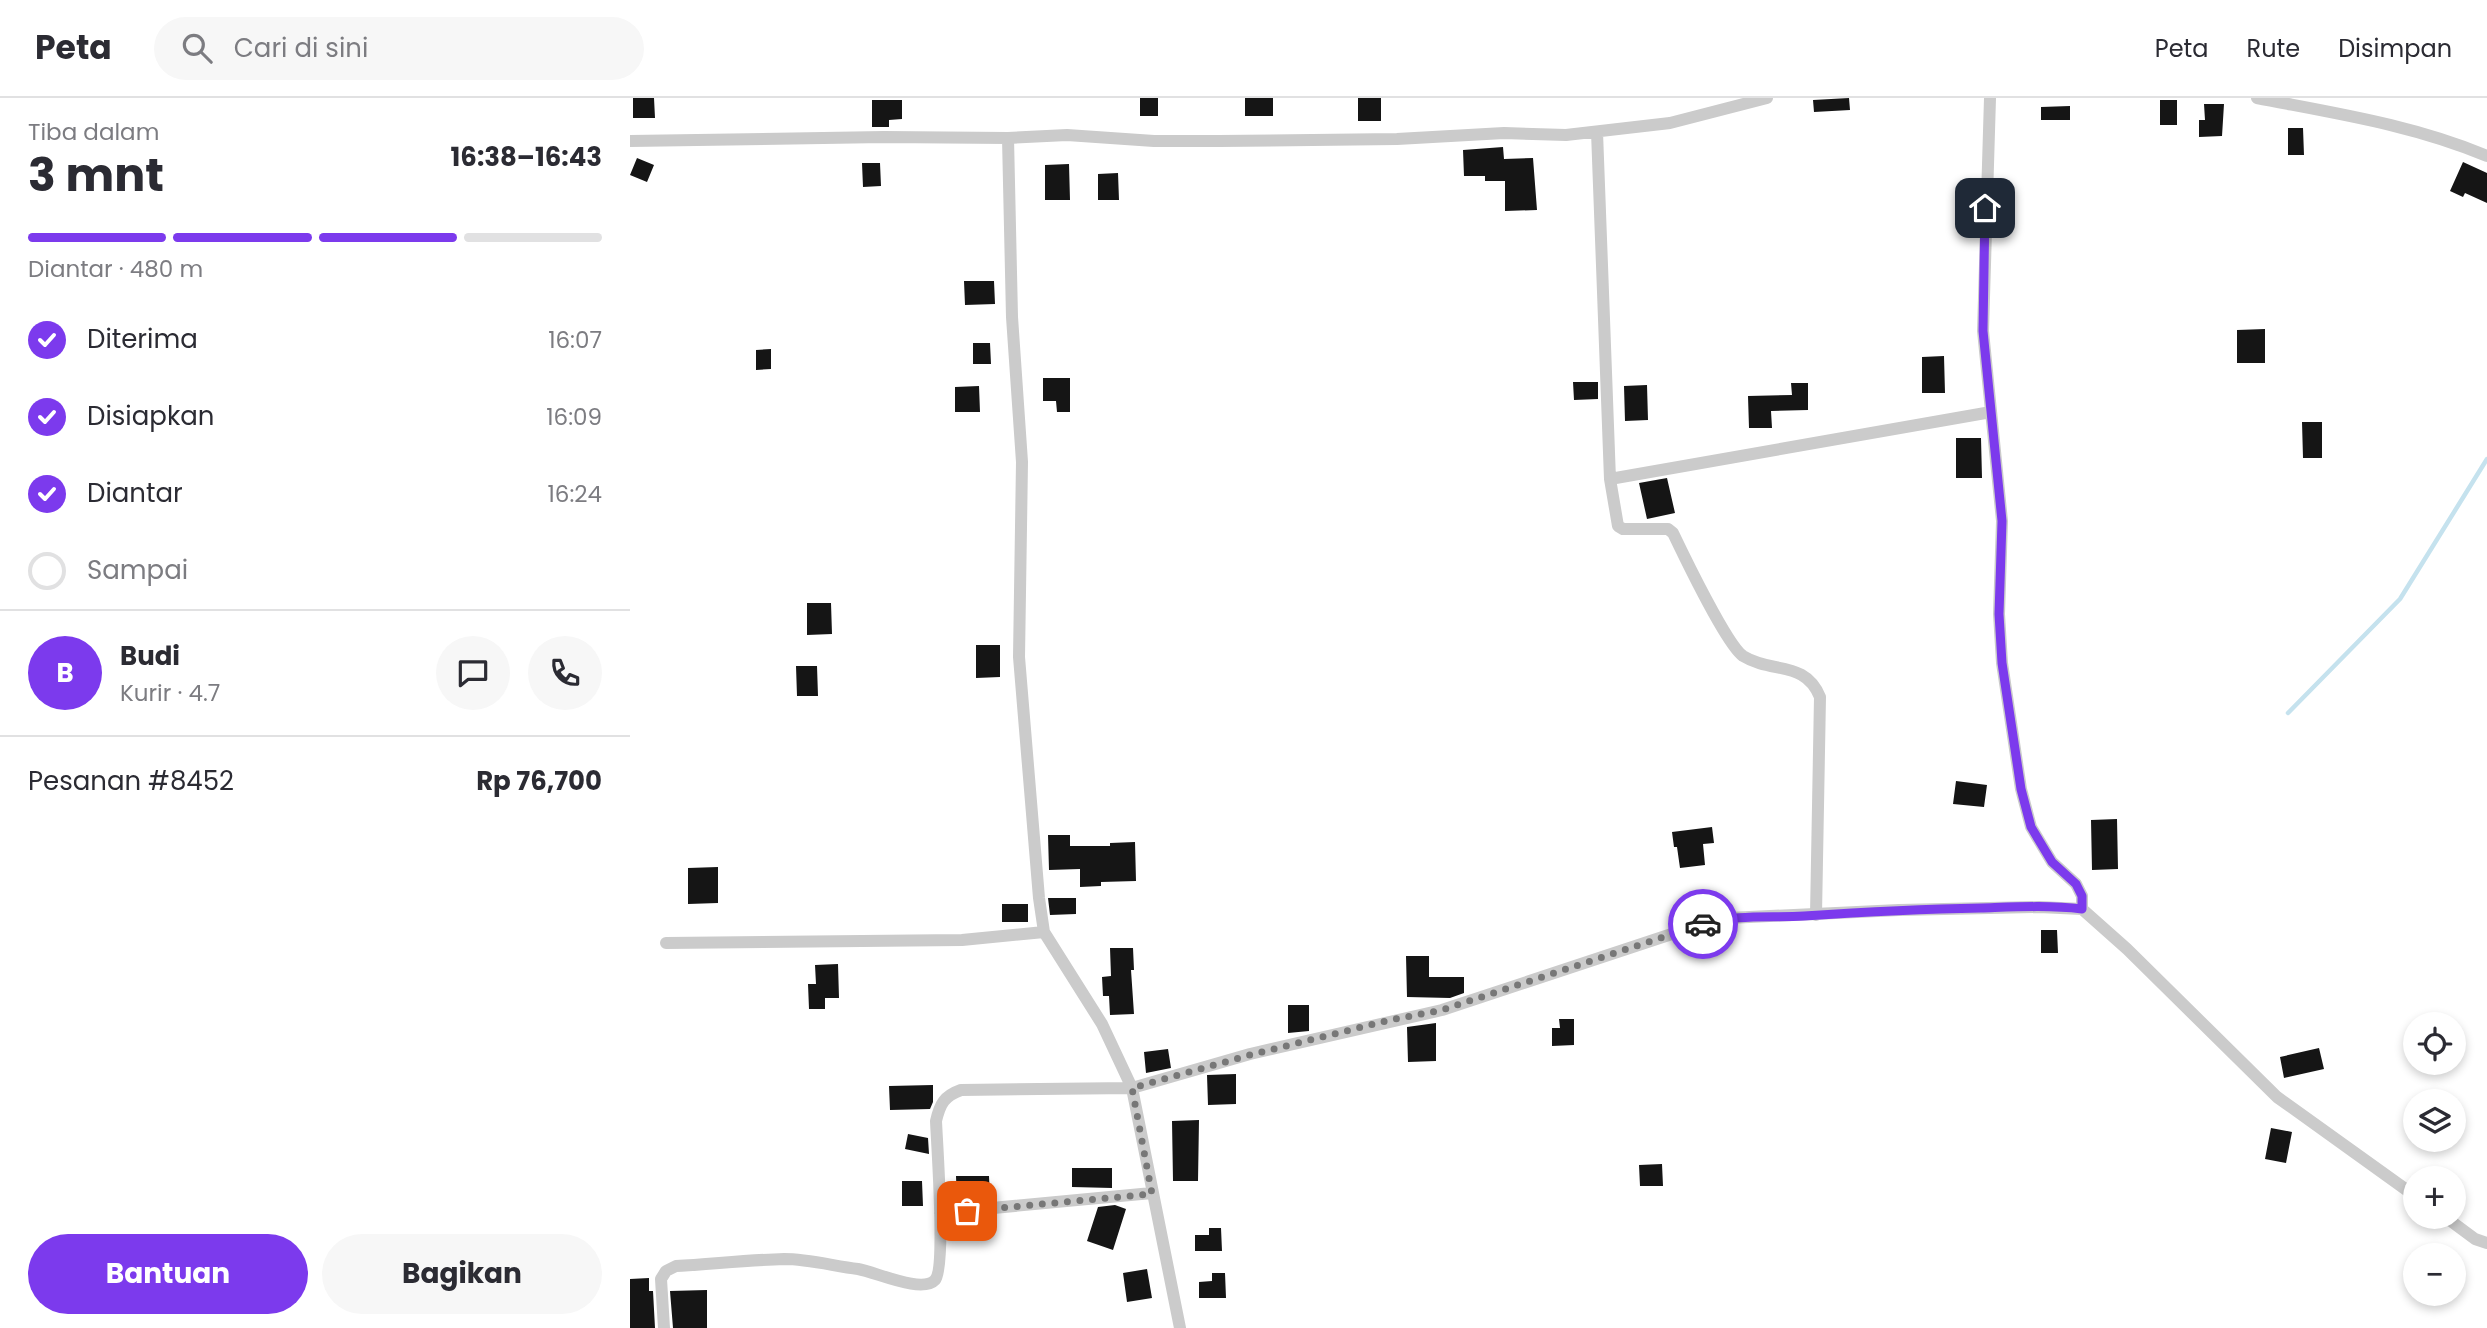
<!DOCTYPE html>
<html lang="id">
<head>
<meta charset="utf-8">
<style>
	:root { --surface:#fff; --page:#f7f7f7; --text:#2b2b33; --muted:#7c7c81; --line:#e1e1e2; --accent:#7c3aed }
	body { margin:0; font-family:Poppins,sans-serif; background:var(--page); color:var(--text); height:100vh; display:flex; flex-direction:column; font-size:26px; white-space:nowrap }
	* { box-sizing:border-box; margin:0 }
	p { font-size:23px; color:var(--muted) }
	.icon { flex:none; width:38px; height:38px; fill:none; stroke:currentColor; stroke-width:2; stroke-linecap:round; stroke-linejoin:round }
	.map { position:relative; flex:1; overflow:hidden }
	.panel { display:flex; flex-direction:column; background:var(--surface); width:630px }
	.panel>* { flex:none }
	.fabs { position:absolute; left:1773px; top:914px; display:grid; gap:14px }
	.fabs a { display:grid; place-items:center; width:63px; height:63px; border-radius:50%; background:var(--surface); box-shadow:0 4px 10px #0003; font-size:35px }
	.pin { position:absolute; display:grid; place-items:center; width:60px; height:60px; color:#fff; margin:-30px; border-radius:14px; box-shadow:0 4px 10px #0006 }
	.courier { position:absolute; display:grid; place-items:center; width:70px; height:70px; margin:-35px; border:5px solid #7c3aed; border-radius:50%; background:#fff; color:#222; box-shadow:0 2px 9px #0007 }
	.headline em { font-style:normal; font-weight:700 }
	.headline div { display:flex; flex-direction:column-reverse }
	.headline { display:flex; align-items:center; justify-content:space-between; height:119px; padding:0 28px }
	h1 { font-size:46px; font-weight:700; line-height:52px }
	.bar { display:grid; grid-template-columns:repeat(4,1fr); gap:10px 7px; align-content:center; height:84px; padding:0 28px }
	.bar i { height:9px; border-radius:5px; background:var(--line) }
	.bar .on { background:var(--accent) }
	.bar p { grid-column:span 4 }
	.line { display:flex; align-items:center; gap:18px; padding:0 28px; border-top:2px solid var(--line) }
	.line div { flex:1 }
	.round { display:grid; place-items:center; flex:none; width:74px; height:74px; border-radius:37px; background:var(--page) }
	ol { padding:0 28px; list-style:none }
	li { display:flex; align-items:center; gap:21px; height:77px }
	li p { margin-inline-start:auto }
	li .icon { padding:7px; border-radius:50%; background:var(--accent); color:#fff; stroke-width:4 }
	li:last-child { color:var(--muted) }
	li i { width:38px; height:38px; border:4px solid var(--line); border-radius:50% }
	.button { display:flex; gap:14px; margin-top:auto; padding:14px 28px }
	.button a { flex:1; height:80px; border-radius:42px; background:var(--accent); color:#fff; font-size:28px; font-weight:700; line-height:80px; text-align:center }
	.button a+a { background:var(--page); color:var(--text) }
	header { display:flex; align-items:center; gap:42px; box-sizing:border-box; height:98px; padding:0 35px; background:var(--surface); border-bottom:2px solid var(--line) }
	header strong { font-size:33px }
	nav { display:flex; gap:38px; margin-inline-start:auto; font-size:24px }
	.search { width:490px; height:63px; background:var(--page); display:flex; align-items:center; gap:18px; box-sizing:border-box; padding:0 24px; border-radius:38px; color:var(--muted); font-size:26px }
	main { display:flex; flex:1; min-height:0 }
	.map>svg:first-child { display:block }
</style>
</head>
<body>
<header>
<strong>Peta</strong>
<div class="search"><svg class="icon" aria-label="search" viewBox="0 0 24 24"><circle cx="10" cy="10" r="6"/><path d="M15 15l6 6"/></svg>Cari di sini</div>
<nav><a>Peta</a><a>Rute</a><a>Disimpan</a></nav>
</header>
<main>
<section class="panel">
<div class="headline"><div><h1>3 mnt</h1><p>Tiba dalam</p></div><em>16:38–16:43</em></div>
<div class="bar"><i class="on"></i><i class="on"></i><i class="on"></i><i></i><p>Diantar · 480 m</p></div>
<ol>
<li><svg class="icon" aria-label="check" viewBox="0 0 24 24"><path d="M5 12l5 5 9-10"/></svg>Diterima<p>16:07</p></li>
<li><svg class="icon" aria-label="check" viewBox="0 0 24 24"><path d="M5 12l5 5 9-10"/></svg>Disiapkan<p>16:09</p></li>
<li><svg class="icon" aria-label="check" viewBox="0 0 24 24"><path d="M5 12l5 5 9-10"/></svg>Diantar<p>16:24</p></li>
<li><i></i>Sampai</li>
</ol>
<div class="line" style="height:126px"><b class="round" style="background:var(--accent);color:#fff">B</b><div><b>Budi</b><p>Kurir · 4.7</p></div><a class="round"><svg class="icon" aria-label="chat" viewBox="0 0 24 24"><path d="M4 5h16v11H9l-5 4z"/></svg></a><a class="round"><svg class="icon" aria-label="phone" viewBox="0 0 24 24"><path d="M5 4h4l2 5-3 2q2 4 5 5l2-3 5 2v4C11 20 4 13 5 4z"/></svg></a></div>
<div class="line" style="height:91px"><div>Pesanan #8452</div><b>Rp 76,700</b></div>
<div class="button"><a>Bantuan</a><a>Bagikan</a></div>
</section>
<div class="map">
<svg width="1857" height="1230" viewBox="0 0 1857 1230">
	<rect width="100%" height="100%" fill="#fff"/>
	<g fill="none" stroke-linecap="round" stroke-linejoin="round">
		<path stroke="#c5e2ee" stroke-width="4.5" d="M1658,615L1770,501L1857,361"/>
	</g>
	<path fill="#151515" d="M3,0H24L25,20H3Z
		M510,0H528V18H510Z
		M615,0H643V18H615Z
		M728,0H751V23H728Z
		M1219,0L1220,12L1184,14L1183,2Z
		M242,2H272V21L259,22V29H242Z
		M1530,2H1547V27H1530Z
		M1574,6H1594L1592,38L1569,39V22H1575Z
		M1440,8V22H1411V9Z
		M1658,30H1673L1674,57H1658Z
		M873,49L874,61L903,60L907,112L875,113V83H855V78H834L833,52Z
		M7,60L24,67L17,84L0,77Z
		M1833,64L1857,75V105L1835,95L1833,99L1820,93Z
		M232,65H250L251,88L233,89Z
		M439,66L440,102H415V67Z
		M488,75L489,102H468V76Z
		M334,183H364L365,206L335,207Z
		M1635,231V265H1607V232Z
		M343,245H360L361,266H343Z
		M141,251V271L126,272V252Z
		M1314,258L1315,295H1292V259Z
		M413,280H440V314H427L426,303H413Z
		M943,284H968V301L944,302Z
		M1161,285H1178V312L1141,313L1142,330H1119L1118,298L1162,297Z
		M1017,287L1018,322L995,323L994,288Z
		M349,288L350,314H325V289Z
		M1672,324H1692V360H1673Z
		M1326,340H1351L1352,380H1326Z
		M1037,380L1045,415L1017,421L1009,385Z
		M177,505H201L202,536L177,537Z
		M346,547H370V579L346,580Z
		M166,568H187L188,598H167Z
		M1326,683L1357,687L1354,709L1323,706Z
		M1487,721L1488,771L1462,772L1461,722Z
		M1082,729L1084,745L1073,746L1075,767L1050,770L1047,749H1044L1042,734Z
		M418,737H440V748H480V745L505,744L506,783L471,784V788L450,789V771L419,772Z
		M88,769V805L58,806V770Z
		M418,800H446V816L420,817Z
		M372,806H398V824H372Z
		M1411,832H1427L1428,855H1411Z
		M480,850H503L504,872H501L504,916L480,917L479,898H473L472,879L481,878Z
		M776,858H799V879H834V895L820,900L777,899Z
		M208,866L209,900H195V911H179L178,886H186L185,867Z
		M658,907H679V933L658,935Z
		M929,921H944V947L922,948V930H930Z
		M806,925V963L778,964L777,929Z
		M1689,950L1694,971L1654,980L1650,959Z
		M538,951L541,970L516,975L514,954Z
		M606,976V1006L578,1007L577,977Z
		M303,987V1004L300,1011L260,1012L259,988Z
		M569,1022L568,1083H543L542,1023Z
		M1641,1030L1662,1034L1656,1065L1635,1061Z
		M278,1036L298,1040L299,1056L275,1051Z
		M1032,1066L1033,1088H1010L1009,1067Z
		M442,1070H482V1090L442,1089Z
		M326,1078H359L360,1102L327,1105Z
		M272,1083H292L293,1108H272Z
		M485,1107L496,1111L483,1152L457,1143L468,1109Z
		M579,1130H591L592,1153H565V1137H579Z
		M517,1171L522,1200L497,1204L493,1175Z
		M582,1175H595L596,1200H569V1184L582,1183Z
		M19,1180V1193H23L25,1230H0V1181Z
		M77,1192V1230H43L40,1193Z"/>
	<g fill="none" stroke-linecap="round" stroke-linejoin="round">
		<path stroke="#cbcbcb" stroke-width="12" d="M1360,0L1353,233L1372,423L1369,516L1372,565L1391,691L1401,729L1422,764L1446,786L1452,798V811
			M1627,0C1704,15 1784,27 1857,58
			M967,34L980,381L988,428L993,431H1038L1043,435C1054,458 1097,547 1113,558C1142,576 1175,562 1190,599L1186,817
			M378,40L382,219L392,364L389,559L409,800L414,834L472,926L502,990L550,1230
			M0,43L254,39L378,40L437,37L524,43H589L767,41L874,35L936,37L1040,25L1137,0
			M980,381L1361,314
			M36,845L332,842L414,834
			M310,1115L522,1095
			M1814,1118L1845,1141L1857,1145
			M34,1230L31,1181L36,1173L46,1168C82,1166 118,1162 154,1161C178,1161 204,1168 228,1171C246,1174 292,1196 305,1182C316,1170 307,1047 306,1023C310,1006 314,998 331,992L502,990L620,956L812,912L1075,825L1099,820L1269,812L1409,809L1452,811L1497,851L1647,999L1785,1098"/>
	</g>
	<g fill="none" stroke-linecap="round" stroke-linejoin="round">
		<path stroke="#777" stroke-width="7" stroke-dasharray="0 12.6" d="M337,1113L522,1096L502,990L620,957L760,922L812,912L1073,826"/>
		<path stroke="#7c3aed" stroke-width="9" d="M1073,826C1109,816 1138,820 1174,818C1233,814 1292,811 1351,810C1384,809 1418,807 1452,811V798L1446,786L1422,764L1401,729L1391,691L1372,565L1369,516L1372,423L1353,233L1355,110"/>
	</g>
</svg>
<div class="fabs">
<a><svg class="icon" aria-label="locate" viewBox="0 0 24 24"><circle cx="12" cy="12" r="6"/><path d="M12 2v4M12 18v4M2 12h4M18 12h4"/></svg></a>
<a><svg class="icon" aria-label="layers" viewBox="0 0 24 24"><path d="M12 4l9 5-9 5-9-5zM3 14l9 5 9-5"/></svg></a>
<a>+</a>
<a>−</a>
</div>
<div class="pin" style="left:337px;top:1113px;background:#ea580c"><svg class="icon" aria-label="bag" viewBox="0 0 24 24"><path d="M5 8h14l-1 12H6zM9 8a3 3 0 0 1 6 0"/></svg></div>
<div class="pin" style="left:1355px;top:110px;background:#1f2937"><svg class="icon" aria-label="home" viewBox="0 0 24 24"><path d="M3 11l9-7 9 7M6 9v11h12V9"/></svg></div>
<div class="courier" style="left:1073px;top:826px"><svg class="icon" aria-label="car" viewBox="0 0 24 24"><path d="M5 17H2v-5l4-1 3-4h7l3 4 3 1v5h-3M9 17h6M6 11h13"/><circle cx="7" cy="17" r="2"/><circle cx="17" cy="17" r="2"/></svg></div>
</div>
</main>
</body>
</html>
